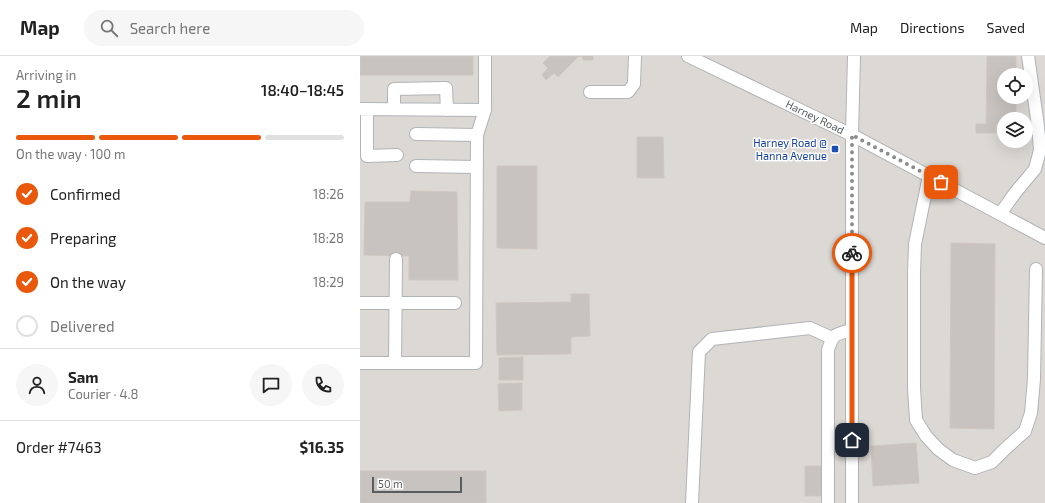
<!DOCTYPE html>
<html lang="en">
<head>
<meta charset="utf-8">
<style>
	:root { --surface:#fff; --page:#f6f6f6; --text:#222; --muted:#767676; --line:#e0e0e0; --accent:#ea580c }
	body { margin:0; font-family:"Exo 2",sans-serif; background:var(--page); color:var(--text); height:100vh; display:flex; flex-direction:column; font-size:15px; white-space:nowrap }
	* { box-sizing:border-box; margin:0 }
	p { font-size:13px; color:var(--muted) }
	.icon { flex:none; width:22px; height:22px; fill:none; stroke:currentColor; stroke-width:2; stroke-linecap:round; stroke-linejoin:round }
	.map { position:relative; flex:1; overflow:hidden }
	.sheet { display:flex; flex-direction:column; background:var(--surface); width:360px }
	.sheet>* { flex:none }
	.controls { position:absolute; left:637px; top:12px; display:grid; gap:8px }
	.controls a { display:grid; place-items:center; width:36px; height:36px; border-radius:50%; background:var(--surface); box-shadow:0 4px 16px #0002; font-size:20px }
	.scale { position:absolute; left:12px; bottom:10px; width:90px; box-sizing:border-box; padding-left:4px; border:2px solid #585d60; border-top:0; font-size:11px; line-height:14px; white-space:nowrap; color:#585d60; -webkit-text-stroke:3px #fff; paint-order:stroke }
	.pin { position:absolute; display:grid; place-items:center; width:34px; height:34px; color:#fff; margin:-17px; border-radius:8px; box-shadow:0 2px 6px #0006 }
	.courier { position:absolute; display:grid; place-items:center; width:40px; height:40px; margin:-20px; border:3px solid #ea580c; border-radius:50%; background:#fff; color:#222; box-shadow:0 1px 5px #0007 }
	.head em { font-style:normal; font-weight:600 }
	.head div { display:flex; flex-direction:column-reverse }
	.head { display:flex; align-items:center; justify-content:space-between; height:68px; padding:0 16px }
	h1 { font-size:26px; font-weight:600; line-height:30px }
	.bar { display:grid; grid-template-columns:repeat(4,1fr); gap:6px 4px; align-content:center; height:48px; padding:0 16px }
	.bar i { height:5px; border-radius:3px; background:var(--line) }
	.bar .current { background:var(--accent) }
	.bar p { grid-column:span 4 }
	.line { display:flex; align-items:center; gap:10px; padding:0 16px; border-top:1px solid var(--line) }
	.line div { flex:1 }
	.round { display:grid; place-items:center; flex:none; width:42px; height:42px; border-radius:21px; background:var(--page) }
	ol { padding:0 16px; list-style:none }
	li { display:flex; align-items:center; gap:12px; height:44px }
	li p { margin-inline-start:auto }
	li .icon { padding:4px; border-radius:50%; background:var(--accent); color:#fff; stroke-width:4 }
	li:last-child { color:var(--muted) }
	li i { width:22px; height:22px; border:2px solid var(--line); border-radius:50% }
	header { display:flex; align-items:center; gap:24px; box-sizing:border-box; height:56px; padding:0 20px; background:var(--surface); border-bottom:1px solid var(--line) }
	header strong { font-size:19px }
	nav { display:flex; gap:22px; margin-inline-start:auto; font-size:14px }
	.search { width:280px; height:36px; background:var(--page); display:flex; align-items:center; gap:10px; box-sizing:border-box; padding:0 14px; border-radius:22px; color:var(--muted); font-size:15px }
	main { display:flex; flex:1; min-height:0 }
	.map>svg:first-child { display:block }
</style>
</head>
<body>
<header>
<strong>Map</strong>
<div class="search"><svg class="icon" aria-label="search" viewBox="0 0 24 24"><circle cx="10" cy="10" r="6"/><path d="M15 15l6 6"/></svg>Search here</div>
<nav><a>Map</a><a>Directions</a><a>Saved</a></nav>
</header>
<main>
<section class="sheet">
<div class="head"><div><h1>2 min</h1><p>Arriving in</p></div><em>18:40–18:45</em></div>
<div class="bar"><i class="current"></i><i class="current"></i><i class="current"></i><i></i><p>On the way · 100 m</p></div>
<ol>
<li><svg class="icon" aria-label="check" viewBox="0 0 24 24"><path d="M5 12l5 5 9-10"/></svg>Confirmed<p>18:26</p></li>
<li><svg class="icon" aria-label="check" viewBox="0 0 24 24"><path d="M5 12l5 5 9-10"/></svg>Preparing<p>18:28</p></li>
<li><svg class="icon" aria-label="check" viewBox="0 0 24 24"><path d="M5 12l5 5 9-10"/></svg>On the way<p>18:29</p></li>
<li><i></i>Delivered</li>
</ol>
<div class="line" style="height:72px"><a class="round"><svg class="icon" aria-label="person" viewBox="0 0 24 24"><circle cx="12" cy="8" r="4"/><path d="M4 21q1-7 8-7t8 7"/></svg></a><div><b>Sam</b><p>Courier · 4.8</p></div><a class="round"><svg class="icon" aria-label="chat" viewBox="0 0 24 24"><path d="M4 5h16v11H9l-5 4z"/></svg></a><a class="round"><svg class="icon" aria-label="phone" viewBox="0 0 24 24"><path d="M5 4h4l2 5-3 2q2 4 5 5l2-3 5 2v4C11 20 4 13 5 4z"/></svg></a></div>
<div class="line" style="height:52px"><div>Order #7463</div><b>$16.35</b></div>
</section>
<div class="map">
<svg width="685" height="447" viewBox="0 0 685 447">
	<rect width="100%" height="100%" fill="#ebe6e0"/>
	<path fill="#dcd8d4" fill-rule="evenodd" d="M0,0H685V447H0ZM644,19H666V41H644ZM644,63H666V85H644Z"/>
	<path fill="#c8c3bf" stroke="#cfc7bf" d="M0,0H113V19H0Z
		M190,0H233V4H223L222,0H219L198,21L194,17L186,24L182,19L188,12L183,7Z
		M627,0H656V19H644V41H656V63H644V68H636V77H616V68H626Z
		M277,81H303L304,122H277Z
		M137,110H177V193L137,192Z
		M51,135L97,136L98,224H49V200L4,199L5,146H50Z
		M591,187L635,188L634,373L590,372Z
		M211,238H229L230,280L211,281V298L137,299L136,247L211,246Z
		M163,301V324H139V302Z
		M162,327V354L139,355L138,328Z
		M556,387L559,427L513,430L511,390Z
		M445,410H464V440H445Z
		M0,415H126V447H0Z"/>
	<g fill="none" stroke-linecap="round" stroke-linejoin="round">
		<defs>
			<path id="minor" d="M328,0L492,79L685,182
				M230,36H268L274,28L275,0
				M0,53L125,54
				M7,53V100L37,99
				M34,53V33L86,32L87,54
				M56,78L117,79
				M56,110L117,111
				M569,120L555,188L554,218V332L556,364L566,380L578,393L593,404L615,412L632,406L644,394L665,375L671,357L674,323L676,213
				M640,158L655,137L675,113L680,94L678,70L668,0
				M0,247H95
				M0,307H116L117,79L125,54V0
				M35,307L36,203
				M332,447L339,296L352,283L450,272L472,282
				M468,447V294C473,277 476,278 492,274
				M492,447V79L494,0"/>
		</defs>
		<use href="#minor" stroke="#b0b4b7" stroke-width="14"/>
		<use href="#minor" stroke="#fff" stroke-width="12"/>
	</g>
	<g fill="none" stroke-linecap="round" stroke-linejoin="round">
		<path stroke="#8b8d8d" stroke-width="4" stroke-dasharray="0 7.2" d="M492,197V79L581,126"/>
		<path stroke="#ea580c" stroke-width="5" d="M492,197V384"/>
	</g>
	<rect fill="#1a4fb4" stroke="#fff" stroke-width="1.5" x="471" y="89" width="8" height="8" rx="2"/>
	<g text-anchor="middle" stroke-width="3" stroke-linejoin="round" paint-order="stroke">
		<g font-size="11" fill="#585d60" stroke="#fff">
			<text transform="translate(455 61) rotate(26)" y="4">Harney Road</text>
		</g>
		<g font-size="11" fill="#164399" stroke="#fff" text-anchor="end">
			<text x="467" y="91">Harney Road @<tspan x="467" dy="13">Hanna Avenue</tspan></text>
		</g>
	</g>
</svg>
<div class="controls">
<a><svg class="icon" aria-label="locate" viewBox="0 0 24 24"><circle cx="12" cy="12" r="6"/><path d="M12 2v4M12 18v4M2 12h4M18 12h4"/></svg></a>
<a><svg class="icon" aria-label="layers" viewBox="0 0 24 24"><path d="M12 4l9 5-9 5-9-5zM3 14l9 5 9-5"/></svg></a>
</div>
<div class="scale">50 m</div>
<div class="pin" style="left:581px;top:126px;background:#ea580c"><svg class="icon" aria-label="bag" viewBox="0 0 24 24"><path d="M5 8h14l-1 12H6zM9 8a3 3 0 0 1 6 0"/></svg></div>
<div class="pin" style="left:492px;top:384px;background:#1f2937"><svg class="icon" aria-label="home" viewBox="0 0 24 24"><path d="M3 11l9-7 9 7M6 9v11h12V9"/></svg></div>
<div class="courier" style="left:492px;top:197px"><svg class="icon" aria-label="bike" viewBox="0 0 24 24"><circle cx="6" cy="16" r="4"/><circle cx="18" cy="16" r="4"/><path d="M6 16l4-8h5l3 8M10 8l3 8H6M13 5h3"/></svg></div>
</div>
</main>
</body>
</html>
